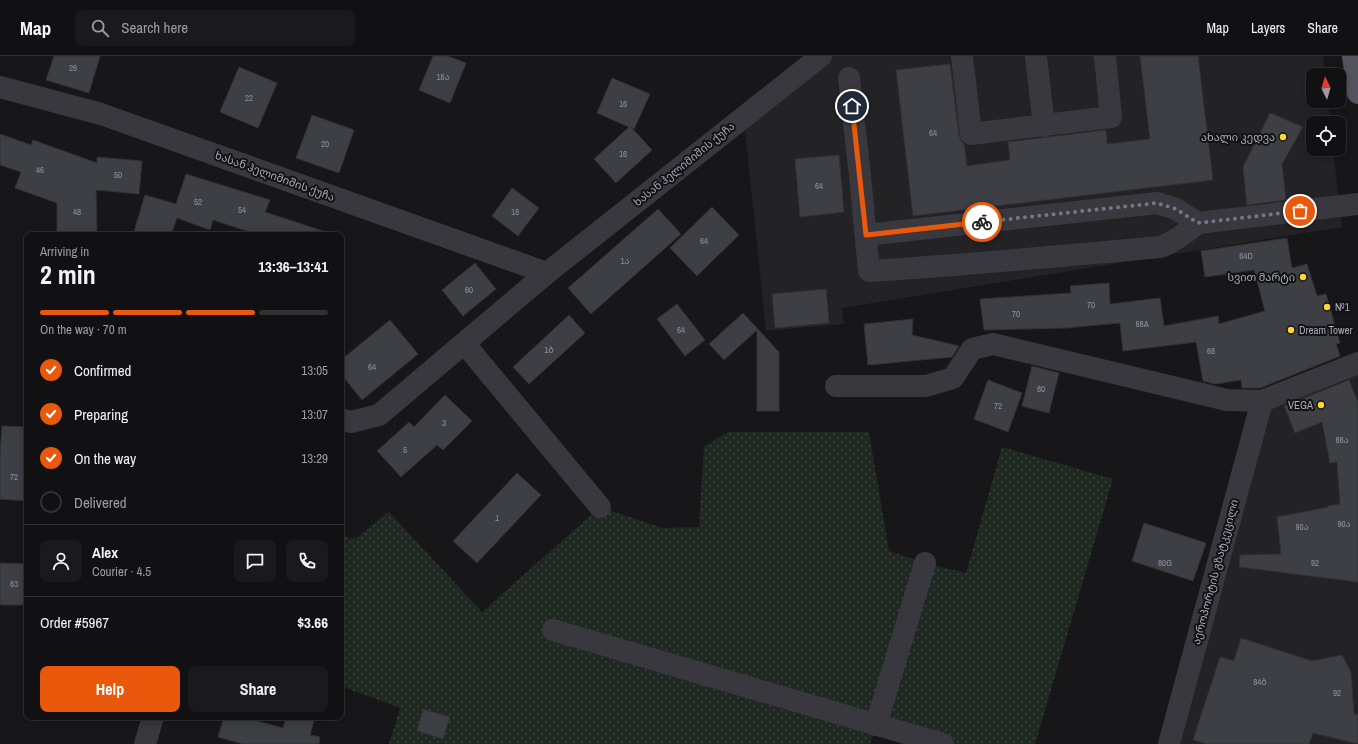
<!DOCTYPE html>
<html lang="en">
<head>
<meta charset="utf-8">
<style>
	:root { --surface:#111113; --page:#1a1a1c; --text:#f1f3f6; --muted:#9c9da0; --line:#303133; --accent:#ea580c }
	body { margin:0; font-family:"Archivo Narrow","Noto Sans Georgian",sans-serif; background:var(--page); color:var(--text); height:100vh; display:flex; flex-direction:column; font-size:15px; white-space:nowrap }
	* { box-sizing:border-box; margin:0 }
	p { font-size:13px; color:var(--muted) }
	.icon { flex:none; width:22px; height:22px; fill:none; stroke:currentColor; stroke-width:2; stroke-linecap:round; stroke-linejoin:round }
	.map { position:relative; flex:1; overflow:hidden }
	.panel { position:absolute; left:24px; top:176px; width:320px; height:488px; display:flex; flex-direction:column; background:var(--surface); border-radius:8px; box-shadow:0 2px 10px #0003,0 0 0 1px var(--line) }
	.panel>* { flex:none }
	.needle { width:26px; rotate:355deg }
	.controls { position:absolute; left:1306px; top:12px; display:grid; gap:8px }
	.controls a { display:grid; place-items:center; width:40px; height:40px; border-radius:8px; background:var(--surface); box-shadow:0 2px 10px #0003,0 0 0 1px var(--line); font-size:20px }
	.pin { position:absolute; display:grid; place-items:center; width:34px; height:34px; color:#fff; margin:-17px; border:2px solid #fff; border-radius:50%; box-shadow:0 1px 4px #0007 }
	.courier { position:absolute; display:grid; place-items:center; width:40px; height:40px; margin:-20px; border:3px solid #ea580c; border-radius:50%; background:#fff; color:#222; box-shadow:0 1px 5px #0007 }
	.head em { font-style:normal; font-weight:700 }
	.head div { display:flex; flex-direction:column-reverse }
	.head { display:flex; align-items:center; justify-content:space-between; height:68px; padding:0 16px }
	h1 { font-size:26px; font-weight:700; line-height:30px }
	.bar { display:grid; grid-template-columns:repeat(4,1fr); gap:6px 4px; align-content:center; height:48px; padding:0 16px }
	.bar i { height:5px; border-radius:3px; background:var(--line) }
	.bar .on { background:var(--accent) }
	.bar p { grid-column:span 4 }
	.line { display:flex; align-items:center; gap:10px; padding:0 16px; border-top:1px solid var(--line) }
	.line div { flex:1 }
	.round { display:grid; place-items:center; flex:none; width:42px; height:42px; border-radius:8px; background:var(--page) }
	ol { padding:0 16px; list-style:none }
	li { display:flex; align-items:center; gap:12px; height:44px }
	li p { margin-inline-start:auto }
	li .icon { padding:4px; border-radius:50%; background:var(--accent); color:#fff; stroke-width:4 }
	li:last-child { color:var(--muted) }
	li i { width:22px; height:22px; border:2px solid var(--line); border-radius:50% }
	.primary-button { display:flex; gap:8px; margin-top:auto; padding:8px 16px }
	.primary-button a { flex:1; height:46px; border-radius:8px; background:var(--accent); color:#fff; font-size:16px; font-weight:700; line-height:46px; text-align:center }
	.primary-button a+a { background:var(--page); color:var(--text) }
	header { display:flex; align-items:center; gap:24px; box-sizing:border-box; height:56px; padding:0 20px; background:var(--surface); border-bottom:1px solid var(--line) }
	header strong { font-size:19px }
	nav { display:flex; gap:22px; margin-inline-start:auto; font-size:14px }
	.search { width:280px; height:36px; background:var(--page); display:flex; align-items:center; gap:10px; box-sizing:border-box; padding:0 14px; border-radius:8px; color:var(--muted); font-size:15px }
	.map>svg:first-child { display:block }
</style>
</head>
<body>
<header>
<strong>Map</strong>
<div class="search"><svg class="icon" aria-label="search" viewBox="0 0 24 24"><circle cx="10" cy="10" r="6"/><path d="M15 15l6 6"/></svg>Search here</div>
<nav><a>Map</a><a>Layers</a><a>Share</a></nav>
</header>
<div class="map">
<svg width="1358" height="688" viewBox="0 0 1358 688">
	<defs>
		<pattern id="grass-dots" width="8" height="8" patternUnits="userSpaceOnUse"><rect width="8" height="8" fill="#1f2821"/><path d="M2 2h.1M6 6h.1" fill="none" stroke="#3d443f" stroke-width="1.8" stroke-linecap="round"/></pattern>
	</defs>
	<rect width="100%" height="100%" fill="#171719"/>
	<path fill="#232326" d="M826,0H1323L1325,19H1313V45H1328L1330,67H1313V93H1333L1342,171L842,252L844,268L766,275L744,65Z
		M1358,314V688H1179L1269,348Z"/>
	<path fill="url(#grass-dots)" d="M728,376H869L889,495L925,507L966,517L1002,391L1113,423L1035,688H943L876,669L870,688H389L400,652L341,630V480L355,483L389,456L482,556L600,451L662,472L699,471L704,391Z"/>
	<path fill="#3e3f44" stroke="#323135" d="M54,0H100L89,37L46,24Z
		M433,0H448L466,7L450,47L419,34Z
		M1140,0H1198L1213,124L913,160L896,14L950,8L959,79L961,85L964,88L967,110L1010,104L1008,86L1106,74L1107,88L1150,83Z
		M239,11L277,27L258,72L220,56Z
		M612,22L650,38L634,73L631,71L652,94L616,127L594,103L629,71L597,57Z
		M1270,57L1303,71L1282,108L1286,144L1247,149L1243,111Z
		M312,59L354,74L339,117L296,102Z
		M0,78L31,89L33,84L97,107V101L142,105L139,138L96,134L97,176L57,177V147L15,132L21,116L0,109Z
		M839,99L844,156L800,161L795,103Z
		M186,118L270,144L265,156L323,175L322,179H259L213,164L210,174L177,162L171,179H133L145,139L176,148Z
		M512,132L539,152L518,180L492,160Z
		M712,151L739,179L697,220L670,192Z
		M658,153L681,178L591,258L568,232Z
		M1287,182L1292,212L1307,208L1317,240L1326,238L1340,287L1336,288L1340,300L1260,332H1242L1241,324L1215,328L1203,325L1196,286L1123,295L1120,267L1066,272L984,274L980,243L1071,237L1070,230L1109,227L1110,248L1160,242L1164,270L1218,260L1219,268L1265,255L1254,214L1205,221L1201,195Z
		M475,207L496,233L463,260L442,234Z
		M826,233L829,267L775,272L772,238Z
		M677,248L705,284L685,300L657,263Z
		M743,257L779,296V355H757V274L724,304L709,288Z
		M569,259L585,277L529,328L513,311Z
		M913,263L912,279L959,290L952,301L868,309L864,268Z
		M390,264L418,298L362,344L341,318V304Z
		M1032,310L1059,317L1049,357L1022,350Z
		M988,324L1022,337L1008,376L974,363Z
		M1349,324L1358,346V526L1239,511L1240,499L1281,498L1277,461L1328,451L1327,450L1340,448L1337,406L1330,407L1322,366L1295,377L1284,350Z
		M445,339L472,365L443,394L437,389L401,421L377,395L409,366L414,371Z
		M2,370L27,371V445L0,443V398Z
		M517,417L541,439L477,507L453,485Z
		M1144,467L1206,487L1193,525L1132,505Z
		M0,507L27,508V549H0Z
		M1241,582L1312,605L1342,599L1351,616L1354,658L1358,659V688L1313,677L1309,688H1207L1193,684L1220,601L1234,605Z
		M423,653L450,661L443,683L417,675Z
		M224,661H243L283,672L286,661H315L310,679L320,681L319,688H243L218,681Z"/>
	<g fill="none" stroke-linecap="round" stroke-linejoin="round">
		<path stroke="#38383e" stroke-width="22" d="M962,0L971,78L1111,61L1105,0
			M1036,0L1044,70
			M849,22L860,120L869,215C966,209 1063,200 1161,191C1175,185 1186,177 1198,167L1358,148
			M0,31L101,58L547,217
			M866,179L1157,147L1176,153L1198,167
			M464,287L600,451
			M836,330H926L953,322L972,293L993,288L1227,344L1262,345L1358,307
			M341,363L351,366L379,359L547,217L821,0
			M553,574L943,688
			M876,669L925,507
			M145,688L153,661
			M1169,688L1262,345"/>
		<path stroke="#54545e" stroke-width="22" d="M1353,0L1358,37"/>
	</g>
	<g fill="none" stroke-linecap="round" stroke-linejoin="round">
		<path stroke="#757782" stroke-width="4" stroke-dasharray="0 7.2" d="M982,166L1157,147L1176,153L1198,167L1300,155"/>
		<path stroke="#ea580c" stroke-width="5" d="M852,50L866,179L982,166"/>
	</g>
	<g fill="#fcd72c" stroke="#121214" stroke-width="1.5">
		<circle cx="1283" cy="81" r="4"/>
		<circle cx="1303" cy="221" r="4"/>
		<circle cx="1327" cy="251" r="4"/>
		<circle cx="1291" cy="274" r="4"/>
		<circle cx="1321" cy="349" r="4"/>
	</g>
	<g text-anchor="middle" stroke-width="4" stroke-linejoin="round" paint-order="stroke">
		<g font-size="9" fill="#8e909c">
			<text x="73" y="15">26</text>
			<text x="443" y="24">16ა</text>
			<text x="249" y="45">22</text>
			<text x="623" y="51">16</text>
			<text x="933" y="80">64</text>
			<text x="325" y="91">20</text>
			<text x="623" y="101">16</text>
			<text x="40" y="117">46</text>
			<text x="118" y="122">50</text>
			<text x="819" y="133">64</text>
			<text x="198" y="149">52</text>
			<text x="242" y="157">54</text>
			<text x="77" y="159">48</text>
			<text x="515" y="159">18</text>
			<text x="704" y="188">64</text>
			<text x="1246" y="203">64D</text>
			<text x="625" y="208">1ა</text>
			<text x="469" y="237">60</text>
			<text x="1091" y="252">70</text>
			<text x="1016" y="261">70</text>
			<text x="1142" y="271">68A</text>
			<text x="681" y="277">64</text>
			<text x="549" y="297">1ბ</text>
			<text x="1211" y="298">68</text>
			<text x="372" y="314">64</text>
			<text x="1041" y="336">80</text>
			<text x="998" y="353">72</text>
			<text x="444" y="370">3</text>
			<text x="1342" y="387">88ა</text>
			<text x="405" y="397">5</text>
			<text x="14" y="424">72</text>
			<text x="497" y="465">1</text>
			<text x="1344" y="471">90ა</text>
			<text x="1302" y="474">90ა</text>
			<text x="1165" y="510">80G</text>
			<text x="1315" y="510">92</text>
			<text x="14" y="531">83</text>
			<text x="1260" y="629">84ბ</text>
			<text x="1337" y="640">92</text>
		</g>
		<g font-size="11" fill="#a8abba" stroke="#121214" text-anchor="end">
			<text x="1275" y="85">ახალი კედვა</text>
			<text x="1295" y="225">სვით მარტი</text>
			<text x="1335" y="255" text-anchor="start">№1</text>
			<text x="1299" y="278" text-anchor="start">Dream Tower</text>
			<text x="1313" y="353">VEGA</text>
		</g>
		<g font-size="11" fill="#a8abba" stroke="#121214">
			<text transform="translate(684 108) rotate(-39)" y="4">ხასან ჰელიმიშის ქუჩა</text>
			<text transform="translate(275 120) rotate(20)" y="4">ხასან ჰელიმიშის ქუჩა</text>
			<text transform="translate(1215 516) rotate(-75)" y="4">აეროპორტის გზატკეცილი</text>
		</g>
	</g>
</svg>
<div class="controls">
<a><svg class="needle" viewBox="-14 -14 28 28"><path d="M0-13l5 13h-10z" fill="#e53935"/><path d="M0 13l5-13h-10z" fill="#9c9da0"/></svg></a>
<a><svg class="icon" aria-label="locate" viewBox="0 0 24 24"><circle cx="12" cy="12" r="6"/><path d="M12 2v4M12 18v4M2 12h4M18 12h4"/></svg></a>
</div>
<div class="pin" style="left:1300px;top:155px;background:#ea580c"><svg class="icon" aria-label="bag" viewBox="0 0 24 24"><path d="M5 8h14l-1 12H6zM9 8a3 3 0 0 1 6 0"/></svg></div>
<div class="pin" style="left:852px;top:50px;background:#1f2937"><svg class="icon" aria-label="home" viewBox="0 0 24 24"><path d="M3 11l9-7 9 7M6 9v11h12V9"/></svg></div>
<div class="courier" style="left:982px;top:166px"><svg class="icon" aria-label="bike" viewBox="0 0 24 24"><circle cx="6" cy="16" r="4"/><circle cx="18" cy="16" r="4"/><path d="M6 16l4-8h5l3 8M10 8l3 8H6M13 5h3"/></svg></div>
<section class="panel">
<div class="head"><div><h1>2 min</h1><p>Arriving in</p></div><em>13:36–13:41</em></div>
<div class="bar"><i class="on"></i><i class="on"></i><i class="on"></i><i></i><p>On the way · 70 m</p></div>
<ol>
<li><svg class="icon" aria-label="check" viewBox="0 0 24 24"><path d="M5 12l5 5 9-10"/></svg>Confirmed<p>13:05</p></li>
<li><svg class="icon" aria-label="check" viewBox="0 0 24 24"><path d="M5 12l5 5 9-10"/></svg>Preparing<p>13:07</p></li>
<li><svg class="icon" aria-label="check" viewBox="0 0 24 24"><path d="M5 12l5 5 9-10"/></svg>On the way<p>13:29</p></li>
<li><i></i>Delivered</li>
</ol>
<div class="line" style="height:72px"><a class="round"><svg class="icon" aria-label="person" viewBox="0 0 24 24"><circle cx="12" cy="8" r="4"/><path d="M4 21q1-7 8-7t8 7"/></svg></a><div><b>Alex</b><p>Courier · 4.5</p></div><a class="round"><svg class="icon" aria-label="chat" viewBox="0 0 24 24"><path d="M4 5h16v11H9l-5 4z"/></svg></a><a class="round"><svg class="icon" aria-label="phone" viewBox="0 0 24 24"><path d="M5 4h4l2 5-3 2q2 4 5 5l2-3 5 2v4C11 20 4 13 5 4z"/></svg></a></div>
<div class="line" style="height:52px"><div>Order #5967</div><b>$3.66</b></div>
<div class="primary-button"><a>Help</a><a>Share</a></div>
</section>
</div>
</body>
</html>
